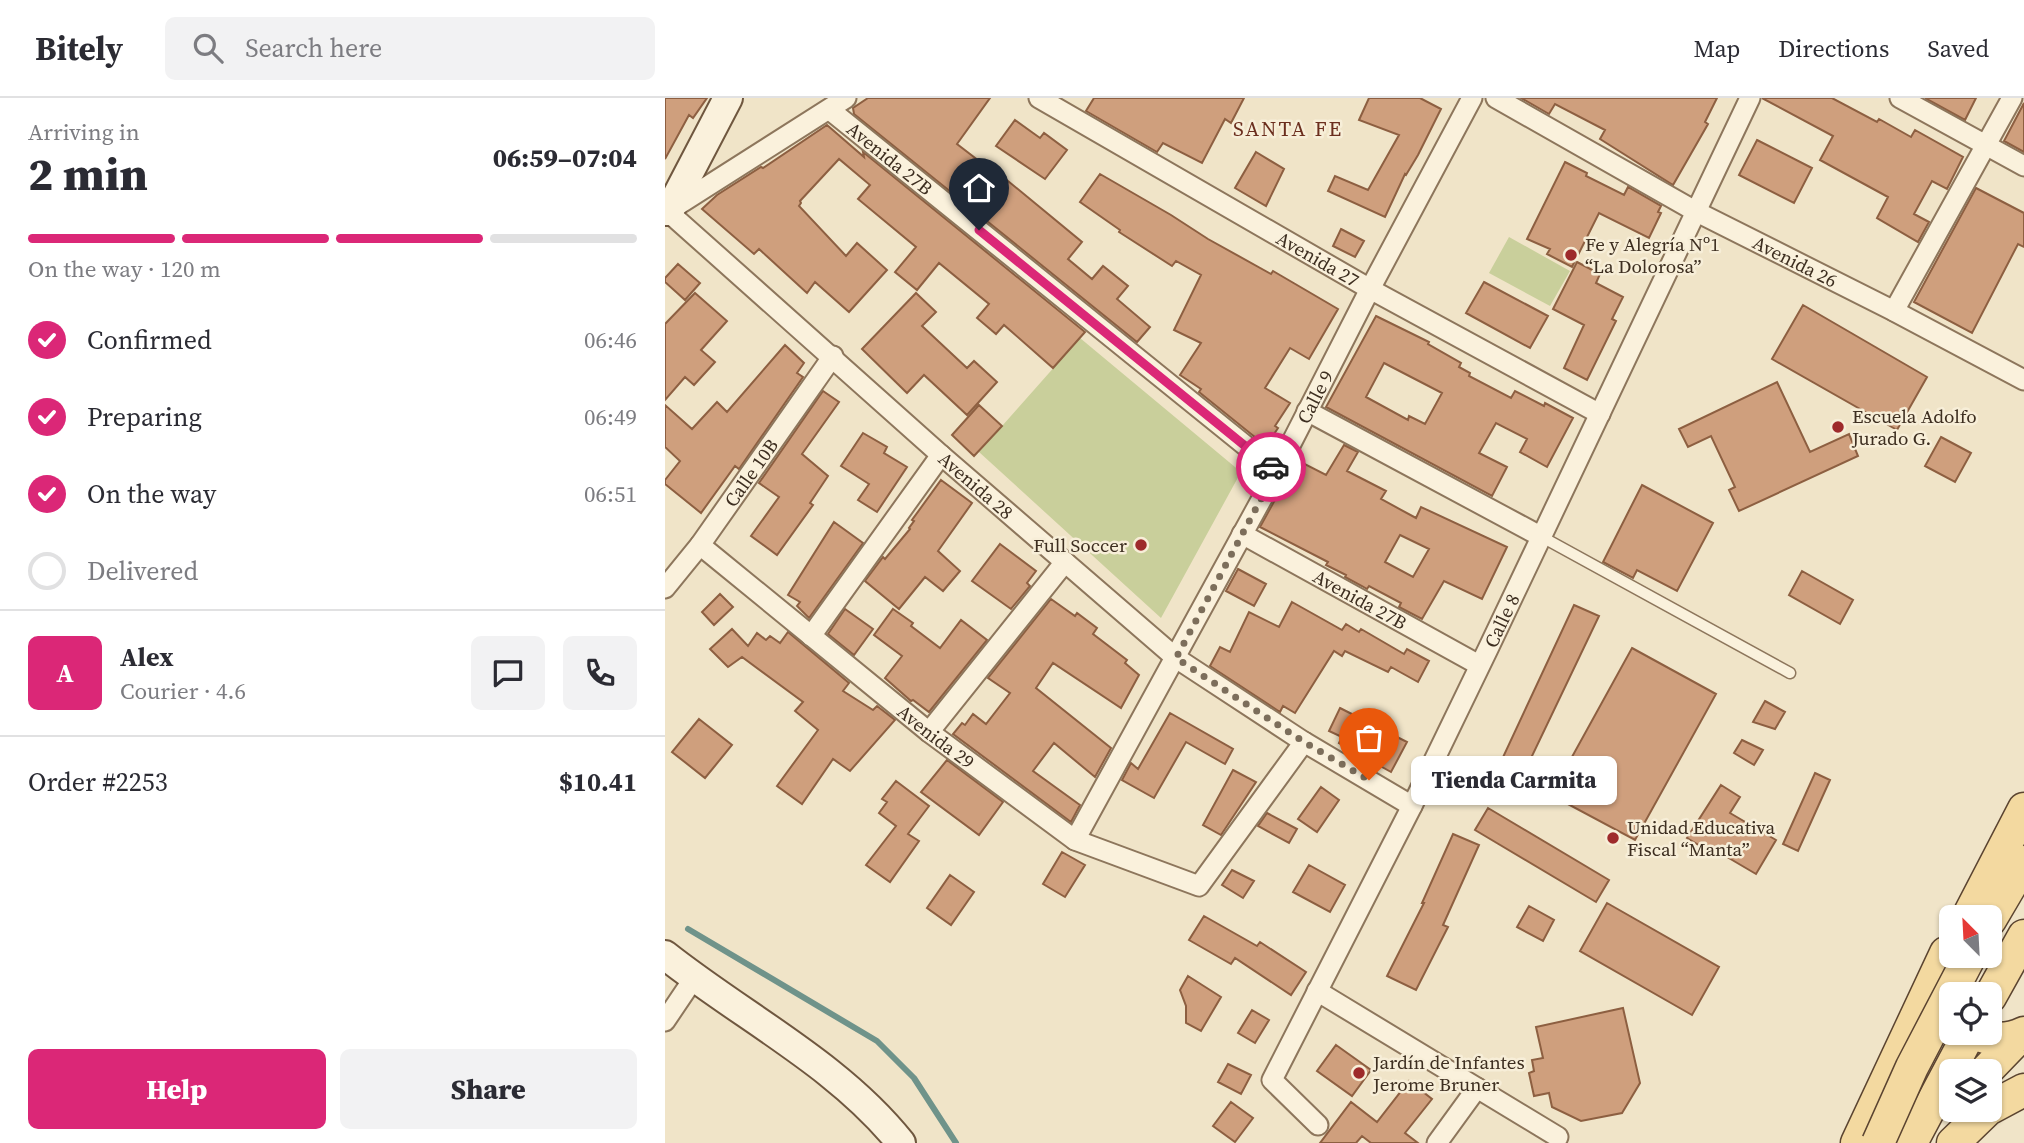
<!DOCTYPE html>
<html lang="en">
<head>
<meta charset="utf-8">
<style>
	:root { --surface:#fff; --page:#f2f2f3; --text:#2b2b33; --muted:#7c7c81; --line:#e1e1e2; --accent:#db2777 }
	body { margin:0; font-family:"Source Serif 4",serif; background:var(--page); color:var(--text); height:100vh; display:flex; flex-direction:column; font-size:26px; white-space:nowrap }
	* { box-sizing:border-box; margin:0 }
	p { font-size:23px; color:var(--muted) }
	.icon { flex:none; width:38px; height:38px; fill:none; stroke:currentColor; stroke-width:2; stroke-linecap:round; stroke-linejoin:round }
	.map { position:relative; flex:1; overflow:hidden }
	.details { display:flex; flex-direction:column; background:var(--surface); width:665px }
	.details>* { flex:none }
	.needle { width:46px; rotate:336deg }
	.buttons { position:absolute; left:1274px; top:807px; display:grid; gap:14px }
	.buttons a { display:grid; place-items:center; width:63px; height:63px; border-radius:10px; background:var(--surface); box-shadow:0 2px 5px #0004; font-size:35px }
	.pin { position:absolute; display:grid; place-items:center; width:60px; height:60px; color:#fff; margin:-72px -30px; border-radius:50% 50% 50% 0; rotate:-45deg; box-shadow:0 0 7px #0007 }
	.pin .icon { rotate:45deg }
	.courier { position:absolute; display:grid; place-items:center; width:70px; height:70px; margin:-35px; border:5px solid #db2777; border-radius:50%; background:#fff; color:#222; box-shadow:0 2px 9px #0007 }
	.bubble { position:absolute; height:49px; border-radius:10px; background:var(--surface); box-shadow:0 2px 5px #0004; font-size:23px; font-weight:800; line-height:49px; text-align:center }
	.head em { font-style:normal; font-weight:800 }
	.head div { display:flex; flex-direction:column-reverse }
	.head { display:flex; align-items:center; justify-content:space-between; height:119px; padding:0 28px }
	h1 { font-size:46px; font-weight:800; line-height:52px }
	.bar { display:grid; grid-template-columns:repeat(4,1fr); gap:10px 7px; align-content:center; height:84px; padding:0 28px }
	.bar i { height:9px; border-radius:5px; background:var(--line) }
	.bar .selected { background:var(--accent) }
	.bar p { grid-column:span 4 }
	.line { display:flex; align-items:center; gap:18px; padding:0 28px; border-top:2px solid var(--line) }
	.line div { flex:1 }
	.round { display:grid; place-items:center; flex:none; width:74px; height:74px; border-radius:10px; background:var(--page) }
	ol { padding:0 28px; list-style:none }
	li { display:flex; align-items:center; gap:21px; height:77px }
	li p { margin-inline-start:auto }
	li .icon { padding:7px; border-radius:50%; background:var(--accent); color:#fff; stroke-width:4 }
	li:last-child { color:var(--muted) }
	li i { width:38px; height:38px; border:4px solid var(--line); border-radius:50% }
	.cta { display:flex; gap:14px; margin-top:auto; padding:14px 28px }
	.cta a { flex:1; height:80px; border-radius:10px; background:var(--accent); color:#fff; font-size:28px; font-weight:800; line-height:80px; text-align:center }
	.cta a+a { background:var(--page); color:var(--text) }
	header { display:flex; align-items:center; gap:42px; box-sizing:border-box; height:98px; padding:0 35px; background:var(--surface); border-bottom:2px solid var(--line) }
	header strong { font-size:33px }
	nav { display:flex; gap:38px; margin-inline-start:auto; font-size:24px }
	.search { width:490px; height:63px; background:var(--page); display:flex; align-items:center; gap:18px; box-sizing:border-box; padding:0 24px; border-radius:10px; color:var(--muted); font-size:26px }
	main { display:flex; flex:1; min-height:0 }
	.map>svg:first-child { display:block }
</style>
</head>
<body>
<header>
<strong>Bitely</strong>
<div class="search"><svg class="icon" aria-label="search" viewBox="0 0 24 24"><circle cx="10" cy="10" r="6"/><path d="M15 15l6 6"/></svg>Search here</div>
<nav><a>Map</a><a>Directions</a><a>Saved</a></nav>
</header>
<main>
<section class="details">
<div class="head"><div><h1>2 min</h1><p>Arriving in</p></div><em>06:59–07:04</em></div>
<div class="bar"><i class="selected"></i><i class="selected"></i><i class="selected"></i><i></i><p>On the way · 120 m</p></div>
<ol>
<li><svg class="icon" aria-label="check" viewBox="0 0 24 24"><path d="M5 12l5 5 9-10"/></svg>Confirmed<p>06:46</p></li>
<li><svg class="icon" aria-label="check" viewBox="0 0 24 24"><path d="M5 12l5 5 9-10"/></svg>Preparing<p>06:49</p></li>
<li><svg class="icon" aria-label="check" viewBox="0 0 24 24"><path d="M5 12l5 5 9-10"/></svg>On the way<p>06:51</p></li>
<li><i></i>Delivered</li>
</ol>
<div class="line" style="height:126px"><b class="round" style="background:var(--accent);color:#fff">A</b><div><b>Alex</b><p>Courier · 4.6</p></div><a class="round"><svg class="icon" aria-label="chat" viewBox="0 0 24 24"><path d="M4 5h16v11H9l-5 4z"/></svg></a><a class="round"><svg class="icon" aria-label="phone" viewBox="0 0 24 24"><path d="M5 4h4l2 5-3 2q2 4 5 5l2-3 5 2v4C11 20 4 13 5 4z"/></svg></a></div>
<div class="line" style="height:91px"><div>Order #2253</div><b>$10.41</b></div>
<div class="cta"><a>Help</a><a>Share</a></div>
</section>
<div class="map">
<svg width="1359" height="1045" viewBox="0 0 1359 1045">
	<rect width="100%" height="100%" fill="#f0e4c8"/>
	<path fill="#c9cf9b" d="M844,139L905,173L885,208L824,175Z
		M415,240L576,374L496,520L314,354Z"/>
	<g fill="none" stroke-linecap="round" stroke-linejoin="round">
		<path stroke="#6f938a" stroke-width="6" d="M23,831L212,943L249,980L291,1045"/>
	</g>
	<path fill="#cf9f7d" stroke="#8d5f41" stroke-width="2" fill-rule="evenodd" d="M0,0H42L28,20L24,17L0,61Z
		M203,0H325L292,46L318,66L320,64L417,144L403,161L427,181L438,168L463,188L452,201L485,229L472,244L189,16L188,10Z
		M429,0H579L566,25L560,21L537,65L498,45L492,54L421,13Z
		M704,0H755L776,11L753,57L741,77L740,76L720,119L663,93L670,78L703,92L734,37L694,22Z
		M856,0H1052L1040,24L1043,26L1008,87L935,41L940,32L890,6L884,16Z
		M1097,0H1167L1212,24L1214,21L1246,39L1250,32L1298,59L1282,91L1267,83L1249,116L1264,124L1253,144L1212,120L1223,99L1155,62L1168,38Z
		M1260,0H1311L1300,22Z
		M1359,5V54L1339,43Z
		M350,22L375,40L379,35L402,52L380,81L331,48Z
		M162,27L199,59L198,54L420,234L388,270L339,227L331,236L312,220L324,206L274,165L252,192L230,174L251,149L193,101L205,87L174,61L135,103L136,105L134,108L181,158L192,145L222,172L184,214L150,184L142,195L94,151L89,156L37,111L52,97L96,69L98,70Z
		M1092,42L1147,70L1129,105L1074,77Z
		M591,54L619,71L601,108L570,90Z
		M900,64L922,75L921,78L959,97L963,89L996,108L993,114L996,115L984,140L934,115L907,169L882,156L885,151L862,141Z
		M435,76L506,117L543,141L606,176L608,173L673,211L644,261L625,250L600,290L625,305L610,328L613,330L601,348L534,294L536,291L515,277L536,245L509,232L536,177L511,163L507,168L454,134L455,132L415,104Z
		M1311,90L1359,115V149L1353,146L1307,235L1249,204Z
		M676,131L699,143L690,159L668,148Z
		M912,164L935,176L931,185L958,199L947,221L951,223L922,282L899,270L919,227L888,211Z
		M13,166L35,185L20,202L0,184V180Z
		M819,184L883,218L865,250L801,215Z
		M30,195L62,223L36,252L50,264L29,287L20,279L0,302V226Z
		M251,195L271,214L257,228L302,270L309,263L332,284L302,317L259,277L242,295L197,251Z
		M1138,207L1262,279L1232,332L1107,261Z
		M711,218L764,244L763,246L796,265L794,269L805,275L804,278L846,300L850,293L879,308L880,305L908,320L882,369L855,354L862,341L831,325L814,355L842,369L827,398L661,309ZM719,265L777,295L760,326L744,318L743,322L701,299Z
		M120,247L139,265L132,275L138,279L74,371L70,368L36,415L0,386V382L15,363L0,349V307L27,331L52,304L62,314Z
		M1112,284L1145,354L1184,336L1193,358L1074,413L1064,392L1070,389L1046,338L1023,349L1014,331Z
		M158,293L174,304L137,356L163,378L145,405L148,407L112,457L86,438L114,399L94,385Z
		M314,307L337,328L309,358L287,337Z
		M198,335L222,349L219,355L242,369L212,414L193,402L204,386L176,368Z
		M1276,339L1306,355L1290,384L1260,368Z
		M679,347L693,354L682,373L721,393L716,401L751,420L756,409L842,449L817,501L779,483L757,521L734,509L736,505L704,488L702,491L697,488L680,479L681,477L661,467L663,464L595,429L632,362L661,377ZM735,437L764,451L748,479L720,464Z
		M276,382L307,405L273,453L295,473L278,493L260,479L234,511L200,483L218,459L220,461L245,431L244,430L249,423L247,422Z
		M977,387L1048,425L1012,493L972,472L968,480L938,464Z
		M169,424L198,445L144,520L132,508L135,504L123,497Z
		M335,446L371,473L362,485L365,488L346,511L307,483Z
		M573,471L601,486L589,508L561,493Z
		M1137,473L1188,502L1175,526L1124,497Z
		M55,496L68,509L49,527L37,514Z
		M386,501L410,518L412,515L432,530L428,536L462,562L460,565L474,577L456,610L388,565L371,590L446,650L430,679L389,645L368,673L415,707L406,724L288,636L297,625L300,627L308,616L321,626L345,595L323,580Z
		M627,504L677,532L681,526L694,534L696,531L739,556L742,551L764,563L753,584L726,569L723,574L680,553L677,558L669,553L630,615L618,608L615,614L545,568L555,549L565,554L584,514L614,529Z
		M909,507L934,518L856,681L833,670Z
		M180,511L208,531L189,557L163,536Z
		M228,511L248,525L246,528L275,550L296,522L322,542L264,614L248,602L246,603L220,580L237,558L209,537Z
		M67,531L83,548L92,535L101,542L105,538L115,545L123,534L184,585L178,593L208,612L212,608L230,622L185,673L168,661L137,706L112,688L153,632L130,613L138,604L77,559L63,569L45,551Z
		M967,550L1051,596L970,742L886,697Z
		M1100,603L1120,614L1110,631L1088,624Z
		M675,610L742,644L726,674L674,645L677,639L664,633Z
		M505,615L568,651L560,666L521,644L489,700L457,682L466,665L473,671Z
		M34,621L67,647L40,680L7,654Z
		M1077,642L1098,652L1089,667L1069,655Z
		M282,662L338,704L314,737L256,694Z
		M568,672L591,684L556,737L538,727Z
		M1150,675L1165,682L1133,753L1118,746Z
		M231,683L264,708L243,736L254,743L225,784L201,767L231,728L214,715L222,704L217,701Z
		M1056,687L1075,699L1065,715L1111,742L1091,776L1045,749L1042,752L1022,740Z
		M656,689L674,702L652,734L633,721Z
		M823,710L944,782L931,804L810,732Z
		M602,715L632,731L624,745L593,728Z
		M788,736L814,747L778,827L783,829L751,892L722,878L759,805H757Z
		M397,754L420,767L400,799L378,786Z
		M644,767L680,787L665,814L628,794Z
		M567,772L589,783L578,800L557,787Z
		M285,777L309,794L286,827L262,810Z
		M942,805L1054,869L1027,917L915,853Z
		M864,808L889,822L878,843L852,829Z
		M539,818L592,848L595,844L641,874L626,897L570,860L566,866L524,842Z
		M523,878L556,899L536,933L521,925V908L515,892Z
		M958,910L975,985L957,1015L916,1023L887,1009L884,995L869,998L864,975L869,973L867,962L878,960L871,929Z
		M587,912L604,922L590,945L573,935Z
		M671,947L706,972L687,998L652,973Z
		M563,966L586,977L576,996L553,984Z
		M744,983L767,1001L740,1035L753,1045H706L697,1038L691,1045H655L686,1004L712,1024Z
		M566,1004L588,1020L570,1044L548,1028Z"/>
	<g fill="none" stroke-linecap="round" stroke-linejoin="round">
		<defs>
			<path id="lane" d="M877,439L1125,575"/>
			<g id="street">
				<path id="s1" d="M374,0L705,191L935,316"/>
				<path id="s2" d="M831,0L1030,113L1229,213L1359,282"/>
				<path d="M1235,0L1359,68"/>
				<path id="s3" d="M165,12L612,373"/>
				<path id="s4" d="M0,111L276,357L511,560L639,644L747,708"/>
				<path d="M5,112L181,0"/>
				<path d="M1229,213L1347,0"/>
				<path d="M642,313L877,439"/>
				<path id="s5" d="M577,436L814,567"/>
				<path id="s6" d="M35,447L264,634L410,742L534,788L639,644"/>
				<path id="s7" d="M0,490L35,447L168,258"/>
				<path d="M146,538L276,357"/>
				<path d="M264,634L400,464"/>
				<path id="s8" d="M410,742L612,373L705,191L807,0"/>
				<path d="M652,893L893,1039"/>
				<path d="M0,923L29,880"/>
				<path id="s9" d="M653,1027L607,982L747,708L823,551L1085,0"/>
				<path d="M772,1045L812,990"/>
			</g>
			<path id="secondary" d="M0,113H4L63,0
				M0,857C78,919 173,966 236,1045"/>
			<path id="primary" d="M1303,819L1359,711
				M1325,822L1359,764
				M1325,899L1359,838
				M1305,934C1323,942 1341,944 1359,935
				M1321,973L1355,938
				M1325,1010L1359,992
				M1192,1045L1281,855
				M1246,1045L1305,934
				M1288,1045L1322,1012"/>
		</defs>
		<use href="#lane" stroke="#8d765c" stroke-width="13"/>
		<use href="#street" stroke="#8d765c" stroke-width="23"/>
		<use href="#secondary" stroke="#6f573f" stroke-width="32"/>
		<use href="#primary" stroke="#5b4430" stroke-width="35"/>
		<use href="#lane" stroke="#faf1dc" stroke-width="10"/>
		<use href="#street" stroke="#faf1dc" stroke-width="19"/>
		<use href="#secondary" stroke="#faf1dc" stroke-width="28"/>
		<use href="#primary" stroke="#f3d9a0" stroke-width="32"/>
		<defs>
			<path id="primary-bridge" d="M1213,1045L1247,969L1305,858"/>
		</defs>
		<use href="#primary-bridge" stroke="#5b4430" stroke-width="35" stroke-linecap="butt"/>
		<use href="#primary-bridge" stroke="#f3d9a0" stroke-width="32"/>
	</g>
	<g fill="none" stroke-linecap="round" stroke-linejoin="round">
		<path stroke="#7c6e5b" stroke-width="7" stroke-dasharray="0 12.6" d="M606,369L611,373L511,560L639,644L704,682"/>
		<path stroke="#db2777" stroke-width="9" d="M314,132L606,369"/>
	</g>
	<g fill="#9e2a2b" stroke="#f7eed8" stroke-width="2.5">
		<circle cx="906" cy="157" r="7"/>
		<circle cx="1173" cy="329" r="7"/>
		<circle cx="476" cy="447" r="7"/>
		<circle cx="948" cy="740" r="7"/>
		<circle cx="694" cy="975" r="7"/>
	</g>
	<g text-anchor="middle" stroke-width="5" stroke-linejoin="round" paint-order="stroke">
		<g font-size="19" fill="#3d2e20" stroke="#f7eed8">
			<text dy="7" stroke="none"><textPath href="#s3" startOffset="77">Avenida 27B</textPath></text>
			<text dy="7" stroke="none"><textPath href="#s1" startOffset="322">Avenida 27</textPath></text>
			<text dy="7" stroke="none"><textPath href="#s2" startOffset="341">Avenida 26</textPath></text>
			<text dy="7" stroke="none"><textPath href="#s8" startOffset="504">Calle 9</textPath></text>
			<text dy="7" stroke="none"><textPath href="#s7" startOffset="144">Calle 10B</textPath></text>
			<text dy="7" stroke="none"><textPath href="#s4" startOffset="416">Avenida 28</textPath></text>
			<text dy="7" stroke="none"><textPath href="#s5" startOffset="135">Avenida 27B</textPath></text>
			<text dy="7" stroke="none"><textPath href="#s9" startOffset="578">Calle 8</textPath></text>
			<text dy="7" stroke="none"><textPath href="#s6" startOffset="304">Avenida 29</textPath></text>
		</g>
		<g font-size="19" fill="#3d2e20" stroke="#f7eed8" text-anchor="start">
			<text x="920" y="153">Fe y Alegría Nº1<tspan x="920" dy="22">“La Dolorosa”</tspan></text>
			<text x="1187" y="325">Escuela Adolfo<tspan x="1187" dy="22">Jurado G.</tspan></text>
			<text x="462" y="454" text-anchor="end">Full Soccer</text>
			<text x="962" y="736">Unidad Educativa<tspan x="962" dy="22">Fiscal “Manta”</tspan></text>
			<text x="708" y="971">Jardín de Infantes<tspan x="708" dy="22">Jerome Bruner</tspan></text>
		</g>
		<g font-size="21" letter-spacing="2" fill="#6b2e1e" stroke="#f7eed8">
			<text x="623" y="38">SANTA FE</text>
		</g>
	</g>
</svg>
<div class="buttons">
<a><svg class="needle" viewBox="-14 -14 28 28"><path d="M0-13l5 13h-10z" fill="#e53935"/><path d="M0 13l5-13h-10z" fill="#7c7c81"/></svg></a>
<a><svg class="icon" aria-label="locate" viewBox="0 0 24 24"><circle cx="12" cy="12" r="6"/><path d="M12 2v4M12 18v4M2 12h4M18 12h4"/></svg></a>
<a><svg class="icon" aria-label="layers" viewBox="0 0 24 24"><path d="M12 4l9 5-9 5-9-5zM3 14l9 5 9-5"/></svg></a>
</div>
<div class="pin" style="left:704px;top:682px;background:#ea580c"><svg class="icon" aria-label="bag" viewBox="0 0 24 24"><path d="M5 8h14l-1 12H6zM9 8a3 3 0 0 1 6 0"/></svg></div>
<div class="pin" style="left:314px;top:132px;background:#1f2937"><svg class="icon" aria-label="home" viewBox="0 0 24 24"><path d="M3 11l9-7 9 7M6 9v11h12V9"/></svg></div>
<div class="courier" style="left:606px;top:369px"><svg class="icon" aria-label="car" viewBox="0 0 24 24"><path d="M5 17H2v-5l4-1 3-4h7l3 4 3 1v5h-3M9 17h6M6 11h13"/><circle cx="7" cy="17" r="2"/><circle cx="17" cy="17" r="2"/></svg></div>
<div class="bubble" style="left:746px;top:658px;width:206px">Tienda Carmita</div>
</div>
</main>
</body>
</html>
